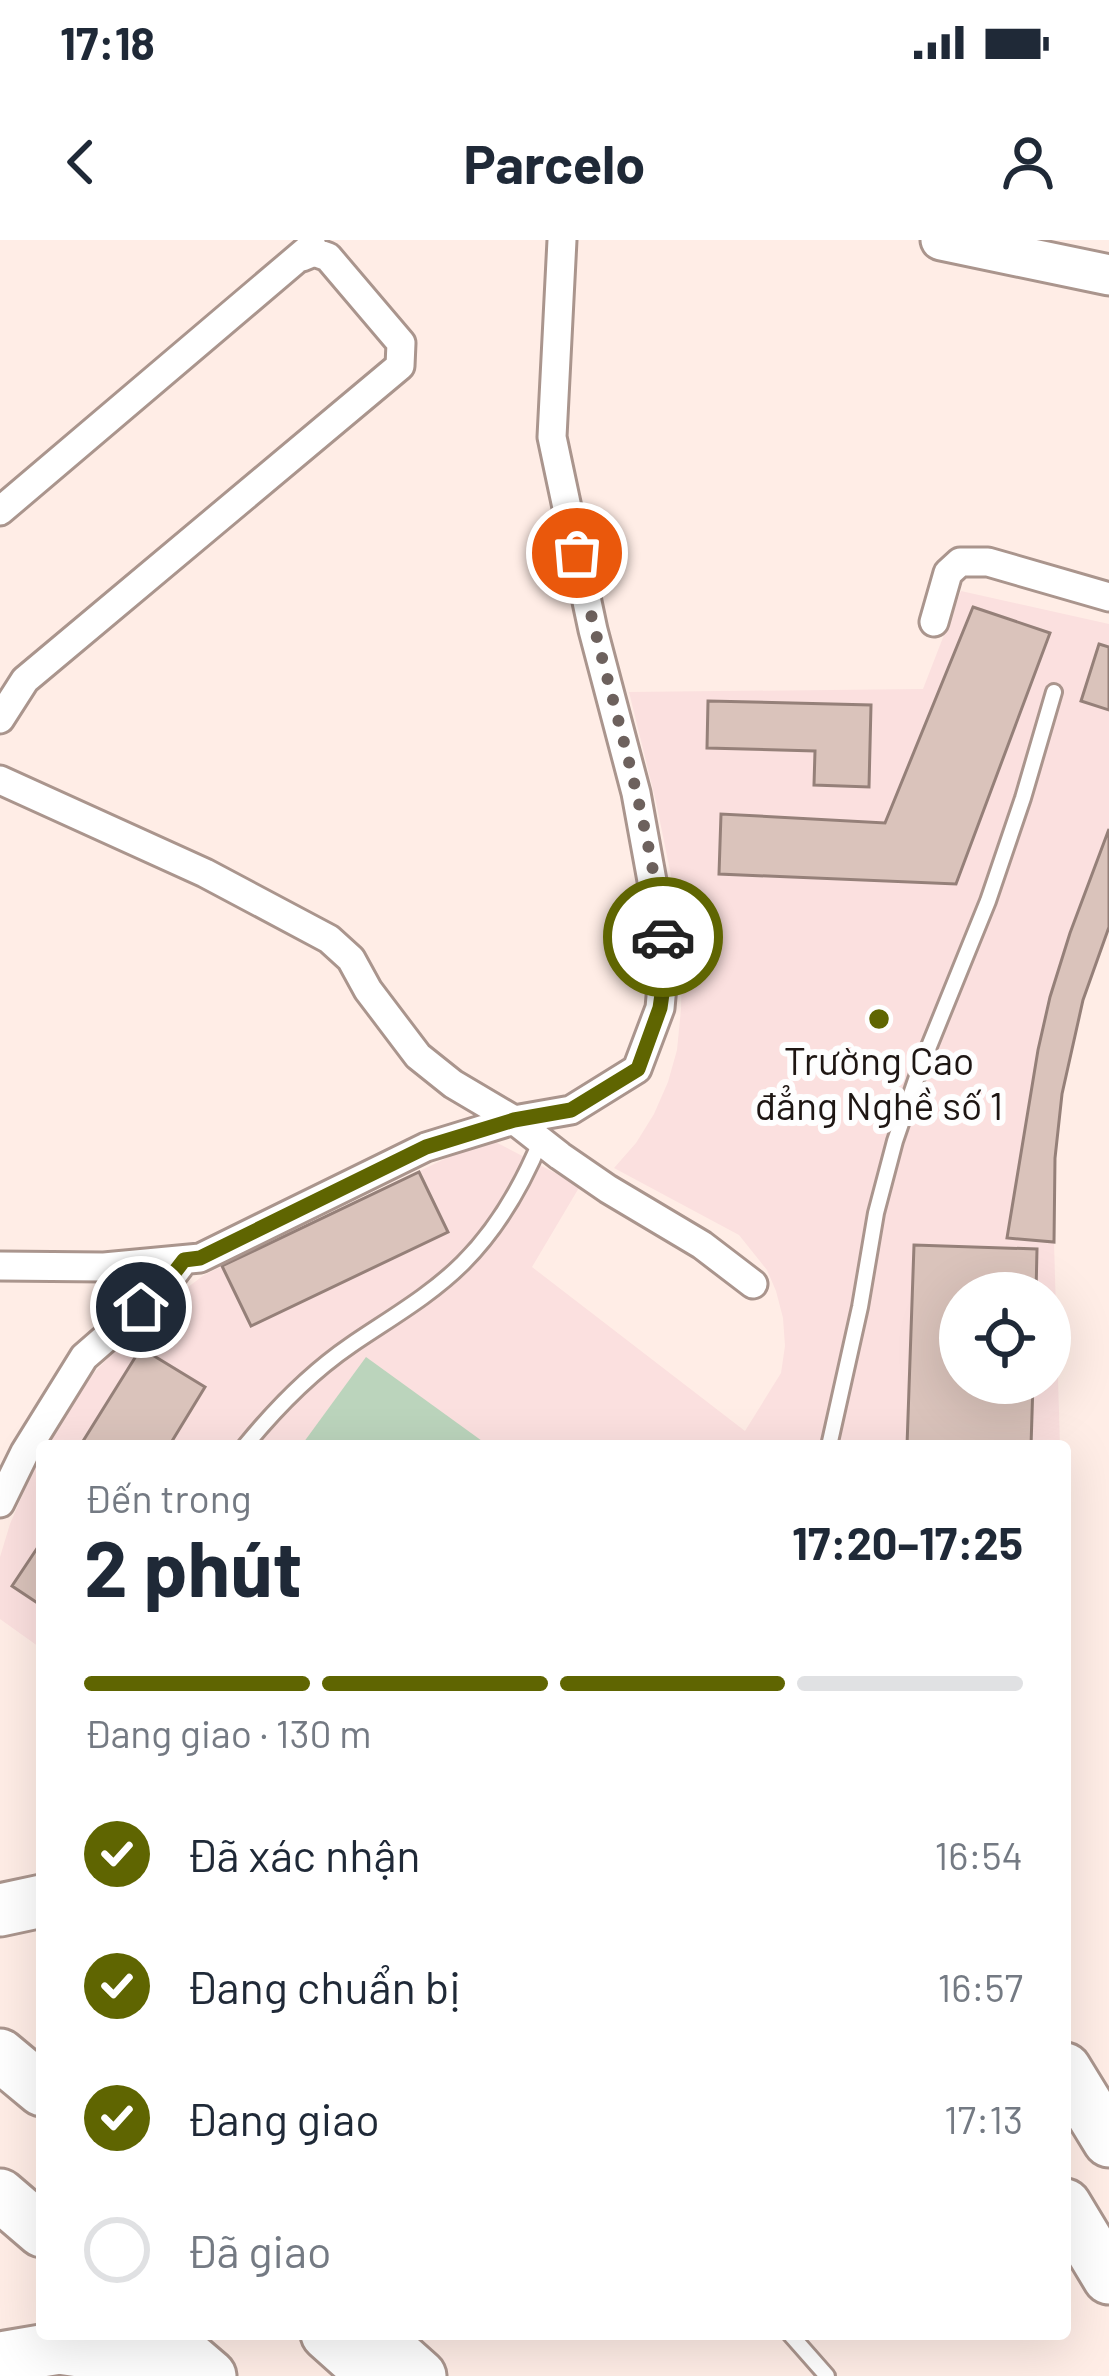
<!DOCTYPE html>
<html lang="vi">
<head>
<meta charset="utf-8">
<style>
	:root { --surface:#fff; --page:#f6f6f7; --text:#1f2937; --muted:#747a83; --line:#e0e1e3; --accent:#5f6501 }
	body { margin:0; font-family:Barlow,sans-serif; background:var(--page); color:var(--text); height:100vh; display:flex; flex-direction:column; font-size:45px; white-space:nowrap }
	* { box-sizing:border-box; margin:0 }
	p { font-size:39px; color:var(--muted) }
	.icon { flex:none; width:66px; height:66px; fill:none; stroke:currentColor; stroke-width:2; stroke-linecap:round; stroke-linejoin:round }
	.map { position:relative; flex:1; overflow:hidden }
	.drawer { position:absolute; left:36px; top:1200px; width:1035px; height:900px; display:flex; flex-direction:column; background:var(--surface); border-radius:12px; box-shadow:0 12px 48px #0002 }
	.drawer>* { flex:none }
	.controls { position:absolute; left:939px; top:1032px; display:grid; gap:24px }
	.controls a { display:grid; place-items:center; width:132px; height:132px; border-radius:50%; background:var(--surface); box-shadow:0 12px 48px #0002; font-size:60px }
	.pin { position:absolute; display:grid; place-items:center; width:102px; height:102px; color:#fff; margin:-51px; border:6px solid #fff; border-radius:50%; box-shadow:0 3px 12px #0007 }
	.courier { position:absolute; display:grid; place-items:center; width:120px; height:120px; margin:-60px; border:9px solid #5f6501; border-radius:50%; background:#fff; color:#222; box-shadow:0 3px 15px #0007 }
	.head em { font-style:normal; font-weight:700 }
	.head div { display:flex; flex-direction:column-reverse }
	.head { display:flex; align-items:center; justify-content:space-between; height:204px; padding:0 48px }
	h1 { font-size:78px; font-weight:700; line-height:90px }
	.bar { display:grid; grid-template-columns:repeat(4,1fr); gap:18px 12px; align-content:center; height:144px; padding:0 48px }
	.bar i { height:15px; border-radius:9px; background:var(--line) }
	.bar .active { background:var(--accent) }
	.bar p { grid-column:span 4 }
	ol { padding:0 48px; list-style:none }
	li { display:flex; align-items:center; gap:36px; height:132px }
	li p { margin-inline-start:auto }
	li .icon { padding:12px; border-radius:50%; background:var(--accent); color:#fff; stroke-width:4 }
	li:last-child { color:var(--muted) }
	li i { width:66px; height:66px; border:6px solid var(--line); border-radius:50% }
	.status { display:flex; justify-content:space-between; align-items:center; height:84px; padding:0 60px; background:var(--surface); direction:ltr }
	.status svg { height:33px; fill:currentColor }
	header { display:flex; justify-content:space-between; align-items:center; height:156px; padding:0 48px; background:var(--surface); font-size:54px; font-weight:700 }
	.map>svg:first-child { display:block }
</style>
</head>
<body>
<div class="status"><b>17:18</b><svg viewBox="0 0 49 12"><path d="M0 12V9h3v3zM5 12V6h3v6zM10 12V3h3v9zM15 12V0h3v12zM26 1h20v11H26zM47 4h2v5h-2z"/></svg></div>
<header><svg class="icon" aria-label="back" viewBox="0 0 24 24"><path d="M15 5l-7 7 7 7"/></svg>Parcelo<svg class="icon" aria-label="person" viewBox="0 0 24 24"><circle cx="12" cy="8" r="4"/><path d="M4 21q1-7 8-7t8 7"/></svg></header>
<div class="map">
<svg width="1109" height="2136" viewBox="0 0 1109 2136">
	<rect width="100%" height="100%" fill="#ffede6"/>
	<path fill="#fbe0df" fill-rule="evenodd" d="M961,351L1109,384V687L1083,760L1075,791L1062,854L1055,918L1054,1002L1060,1206H44L59,1178L83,1145L114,1111L147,1078L204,1035L488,898L580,946L532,1027L745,1191L781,1133L785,1106L783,1078L776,1051L767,1030L739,995L614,928L636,903L654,874L668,842L677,810L681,769L682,728L675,655L656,562L629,452L923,449ZM960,1053H1050V1143H960Z
		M42,1209V1409L0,1379V1317L10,1284Z"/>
	<path fill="#bbd4bc" d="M366,1117L489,1206H301Z"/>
	<path fill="#dac3bb" stroke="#958079" stroke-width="3" d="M973,367L1050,393L956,644L719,634L721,574L885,583Z
		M1099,404L1109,407V470L1081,461Z
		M708,461L871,465L869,547L814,545L815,511L707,508Z
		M1109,589V687L1083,760L1062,854L1055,918L1054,1002L1007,998L1038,810L1050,757L1070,693Z
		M419,932L448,992L251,1086L222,1026Z
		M914,1005L1037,1009L1036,1053H960V1143H1033L1031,1206H907Z
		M141,1108L205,1147L169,1206H80Z
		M42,1301V1366L12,1346Z"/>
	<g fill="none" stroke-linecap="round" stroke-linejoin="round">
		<defs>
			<path id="lane" d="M245,1206C276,1168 310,1133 351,1105C389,1079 430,1056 463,1023C498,988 522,946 541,900
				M829,1206L860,1067L876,973L895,901L919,831L988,661L1023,558L1054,452
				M790,2094L827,2136"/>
			<path id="street" d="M0,271L312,6
				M934,382L948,333L960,322H988L1109,357
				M0,479L25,440L400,126L401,103L328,17L314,12L302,17
				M0,540L205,633L329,699L351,719L368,750L418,816L453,844L514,880L560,916L608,949L702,1005L753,1044
				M0,1026L104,1027L200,1018L426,907L514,880L571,870L637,829L660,768L665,712L636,553L593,390L552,197L562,0
				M0,1263L25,1212L84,1117L161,1050L184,1020"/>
			<path id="secondary" d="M941,0L1109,35"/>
			<path id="highway" d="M0,1670L42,1661
				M0,1815L42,1850
				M1065,1829L1109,1901
				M0,1955L42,1991
				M1065,1965L1109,2038
				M161,2094L210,2136
				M327,2094L374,2136
				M373,2094L420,2136
				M0,2118L59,2108L120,2117L161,2136"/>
		</defs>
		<use href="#lane" stroke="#aa958d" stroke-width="20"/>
		<use href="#street" stroke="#aa958d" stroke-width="33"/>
		<use href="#secondary" stroke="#aa958d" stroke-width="45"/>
		<use href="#highway" stroke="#aa958d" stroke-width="57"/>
		<use href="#lane" stroke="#fff" stroke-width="14"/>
		<use href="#street" stroke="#fff" stroke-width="27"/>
		<use href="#secondary" stroke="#fff" stroke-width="39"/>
		<use href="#highway" stroke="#fff" stroke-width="51"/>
	</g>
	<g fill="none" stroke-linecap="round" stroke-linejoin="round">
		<path stroke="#6d615d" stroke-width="12" stroke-dasharray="0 21.6" d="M577,313C604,441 648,567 663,697"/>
		<path stroke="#5f6501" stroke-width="15" d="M141,1067L161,1050L184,1020L200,1018L426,907L514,880L571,870L638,829L660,768L664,740L663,697"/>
	</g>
	<circle fill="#5f6501" stroke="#fefefe" stroke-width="4.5" cx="879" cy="779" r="12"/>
	<g text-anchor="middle" stroke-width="12" stroke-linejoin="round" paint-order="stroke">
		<g font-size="39" fill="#1e1613" stroke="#fefefe">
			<text x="879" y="835">Trường Cao<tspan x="879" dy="45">đẳng Nghề số 1</tspan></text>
		</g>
	</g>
</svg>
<div class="controls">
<a><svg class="icon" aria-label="locate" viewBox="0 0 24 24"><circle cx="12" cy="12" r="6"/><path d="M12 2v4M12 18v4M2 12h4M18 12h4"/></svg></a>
</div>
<div class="pin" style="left:577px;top:313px;background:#ea580c"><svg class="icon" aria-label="bag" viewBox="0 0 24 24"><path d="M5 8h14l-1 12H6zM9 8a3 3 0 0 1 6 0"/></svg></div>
<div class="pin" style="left:141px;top:1067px;background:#1f2937"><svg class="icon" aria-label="home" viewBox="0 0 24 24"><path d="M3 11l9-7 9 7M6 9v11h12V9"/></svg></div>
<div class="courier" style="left:663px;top:697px"><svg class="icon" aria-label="car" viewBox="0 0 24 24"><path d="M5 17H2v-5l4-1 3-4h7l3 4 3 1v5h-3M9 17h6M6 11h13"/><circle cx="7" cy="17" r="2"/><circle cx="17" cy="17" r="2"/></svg></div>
<section class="drawer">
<div class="head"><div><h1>2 phút</h1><p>Đến trong</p></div><em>17:20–17:25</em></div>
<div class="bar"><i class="active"></i><i class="active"></i><i class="active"></i><i></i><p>Đang giao · 130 m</p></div>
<ol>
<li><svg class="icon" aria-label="check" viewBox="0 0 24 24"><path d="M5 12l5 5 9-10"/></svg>Đã xác nhận<p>16:54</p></li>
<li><svg class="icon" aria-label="check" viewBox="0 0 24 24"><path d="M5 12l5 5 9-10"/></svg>Đang chuẩn bị<p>16:57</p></li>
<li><svg class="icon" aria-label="check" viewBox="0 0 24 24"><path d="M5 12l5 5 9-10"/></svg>Đang giao<p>17:13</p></li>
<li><i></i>Đã giao</li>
</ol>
</section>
</div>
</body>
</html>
